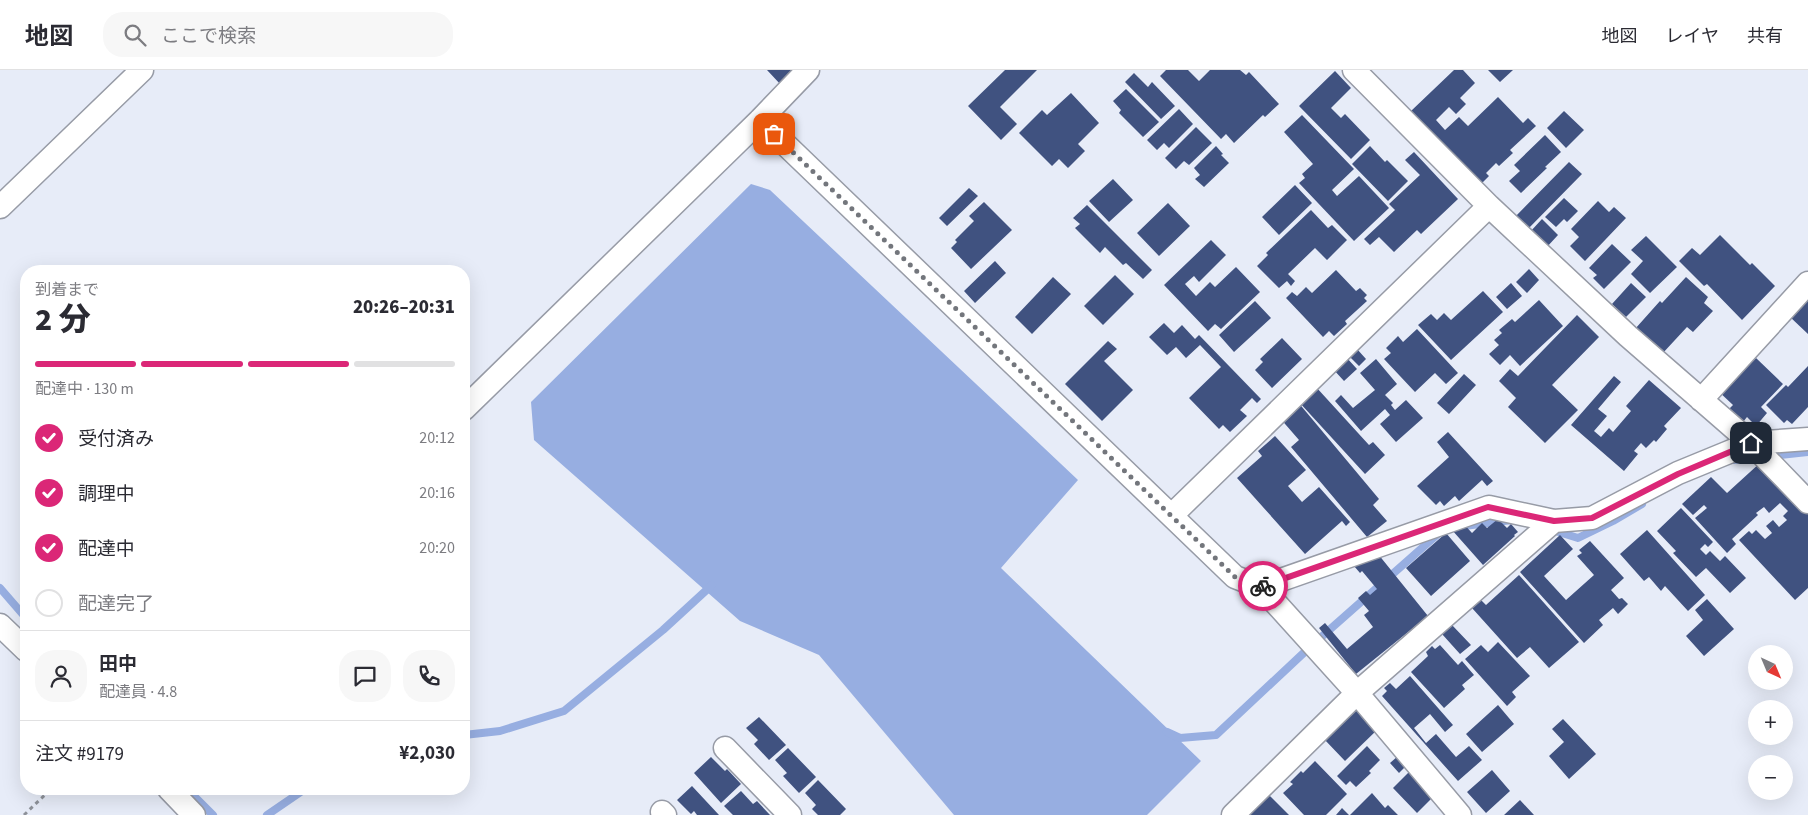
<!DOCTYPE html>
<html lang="ja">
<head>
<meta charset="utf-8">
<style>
	:root { --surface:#fff; --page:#f7f7f7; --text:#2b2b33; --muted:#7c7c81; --line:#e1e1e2; --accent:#db2777 }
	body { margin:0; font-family:"Source Sans 3","Noto Sans JP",sans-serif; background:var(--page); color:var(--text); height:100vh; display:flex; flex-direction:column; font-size:19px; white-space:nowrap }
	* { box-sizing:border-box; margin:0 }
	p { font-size:16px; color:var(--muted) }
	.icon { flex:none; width:28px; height:28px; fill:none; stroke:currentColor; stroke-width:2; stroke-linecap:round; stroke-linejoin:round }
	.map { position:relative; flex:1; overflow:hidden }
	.details { position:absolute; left:20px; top:195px; width:450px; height:530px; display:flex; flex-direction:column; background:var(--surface); border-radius:20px; box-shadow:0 5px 20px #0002 }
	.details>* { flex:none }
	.needle { width:32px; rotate:136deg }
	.buttons { position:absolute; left:1748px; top:575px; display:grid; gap:10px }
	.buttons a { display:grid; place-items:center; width:45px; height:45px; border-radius:50%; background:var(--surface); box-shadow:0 5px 20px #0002; font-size:25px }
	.pin { position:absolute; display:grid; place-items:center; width:42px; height:42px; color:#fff; margin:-21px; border-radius:10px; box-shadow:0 2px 8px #0006 }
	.courier { position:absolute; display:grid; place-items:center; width:50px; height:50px; margin:-25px; border:4px solid #db2777; border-radius:50%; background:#fff; color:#222; box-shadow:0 1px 6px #0007 }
	.head em { font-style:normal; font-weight:800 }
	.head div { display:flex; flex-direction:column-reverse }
	.head { display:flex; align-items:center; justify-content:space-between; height:85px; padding:0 15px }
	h1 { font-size:32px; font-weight:800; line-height:38px }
	.bar { display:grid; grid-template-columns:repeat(4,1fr); gap:8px 5px; align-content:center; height:60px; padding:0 15px }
	.bar i { height:6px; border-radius:4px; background:var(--line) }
	.bar .on { background:var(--accent) }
	.bar p { grid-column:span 4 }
	.line { display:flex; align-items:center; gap:12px; padding:0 15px; border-top:1px solid var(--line) }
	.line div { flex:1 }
	.round { display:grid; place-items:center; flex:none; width:52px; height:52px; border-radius:20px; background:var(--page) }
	ol { padding:0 15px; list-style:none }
	li { display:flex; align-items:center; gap:15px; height:55px }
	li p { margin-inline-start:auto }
	li .icon { padding:5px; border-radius:50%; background:var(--accent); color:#fff; stroke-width:4 }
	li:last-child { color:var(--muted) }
	li i { width:28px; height:28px; border:2px solid var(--line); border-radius:50% }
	header { display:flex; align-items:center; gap:30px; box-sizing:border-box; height:70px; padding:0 25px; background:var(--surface); border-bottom:1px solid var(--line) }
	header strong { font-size:24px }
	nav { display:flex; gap:28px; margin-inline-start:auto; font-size:18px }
	.search { width:350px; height:45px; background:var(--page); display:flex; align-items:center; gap:12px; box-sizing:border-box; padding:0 18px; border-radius:20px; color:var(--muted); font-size:19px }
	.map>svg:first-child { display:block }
</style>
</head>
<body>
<header>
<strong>地図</strong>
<div class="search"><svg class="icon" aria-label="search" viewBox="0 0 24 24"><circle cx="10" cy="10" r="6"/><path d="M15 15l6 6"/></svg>ここで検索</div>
<nav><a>地図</a><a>レイヤ</a><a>共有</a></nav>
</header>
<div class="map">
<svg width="1808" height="745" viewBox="0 0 1808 745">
	<rect width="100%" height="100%" fill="#e7ecf8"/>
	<path fill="#97aee1" d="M751,114L770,120L1078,410L1001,498L1201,691L1147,745H954L819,585L740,551L534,370L531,332Z"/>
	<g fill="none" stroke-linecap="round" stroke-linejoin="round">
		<path stroke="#97aee1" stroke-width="8" d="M1734,390L1808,382
			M1464,456L1512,450
			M1549,459L1578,468L1613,451L1642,434
			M0,518L26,548
			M1167,662L1180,668L1216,665L1310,577L1439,463
			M464,665L500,661L564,641L663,560L712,515
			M187,719L213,745
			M267,745L305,719"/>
	</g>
	<path fill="#405280" d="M767,0H796L781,15Z
		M1005,0H1037L1000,37L1017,54L1001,70L968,36Z
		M1166,0H1188L1199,11L1210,0H1240L1246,5L1249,2L1279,34L1265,47L1263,45L1234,73L1226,64L1221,69L1160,6Z
		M1454,0H1463L1475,13L1460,28L1466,34L1456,44L1449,37L1436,50L1445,60L1459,47L1468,56L1498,27L1523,53L1528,48L1536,56L1510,80L1513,83L1499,96L1496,93L1486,103L1489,106L1480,115L1411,41Z
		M1488,0H1513L1500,12Z
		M1335,1L1351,18L1331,38L1341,48L1345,44L1370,70L1351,89L1299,36Z
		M1134,3L1148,17L1152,12L1175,36L1161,49L1125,12Z
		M1126,19L1159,52L1143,67L1119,43L1121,40L1113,31Z
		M1071,23L1099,53L1078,74L1085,81L1068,98L1059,89L1052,96L1019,63L1042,40L1047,45Z
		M1179,39L1193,54L1169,78L1164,73L1157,80L1147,70Z
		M1564,41L1584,60L1566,78L1547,58Z
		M1302,45L1354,99L1332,120L1337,126L1359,106L1389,138L1354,171L1299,113L1305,108L1302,104L1313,94L1284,62Z
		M1196,57L1212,73L1189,95L1184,91L1176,99L1165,88Z
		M1545,65L1561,82L1545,97L1547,98L1521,123L1509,111L1520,101L1514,95Z
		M1216,76L1223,84L1221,85L1229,93L1204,117L1195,109L1200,105L1194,98Z
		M1370,76L1385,92L1387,90L1408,111L1388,131L1352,94Z
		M1414,82L1458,129L1421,164L1417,160L1394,182L1379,167L1370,175L1364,169L1395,140L1389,134L1420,105L1405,90Z
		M1569,92L1582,104L1527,160L1514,148Z
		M1113,109L1133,130L1109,152L1089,131Z
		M1295,115L1312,133L1279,165L1262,147Z
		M969,118L978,126L947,156L939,148Z
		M1564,128L1578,141L1567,152L1564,149L1556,157L1545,147Z
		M1598,131L1609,142L1614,137L1626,148L1585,191L1570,176L1579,167L1571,159Z
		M984,132L1012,160L971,199L951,178L957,172L955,170L974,151L969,146Z
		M1168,133L1190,156L1159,186L1137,163Z
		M1087,135L1152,200L1143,209L1126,193L1123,195L1105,177L1100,183L1075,158L1080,154L1073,148Z
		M1311,140L1328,158L1332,155L1347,170L1327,190L1315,178L1288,204L1295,211L1291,216L1287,211L1279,218L1257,196L1268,185L1266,183Z
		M1542,149L1558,165L1546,178L1530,162Z
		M1720,165L1750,195L1752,193L1775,216L1742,250L1707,214L1704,216L1679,191L1692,178L1700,185Z
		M1646,166L1677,197L1650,223L1631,204L1643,191L1631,180Z
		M1211,170L1226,185L1199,212L1194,206L1185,214L1196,226L1210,212L1215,217L1236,197L1260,222L1221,259L1215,254L1208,261L1164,215Z
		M1612,174L1631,192L1604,219L1593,208L1597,205L1589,198Z
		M995,191L1006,203L975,233L964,221Z
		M1529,199L1539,210L1527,223L1516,212Z
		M1336,200L1356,221L1360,218L1367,225L1364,228L1367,231L1345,251L1347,254L1334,266L1329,261L1323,267L1286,228L1292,222L1297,226L1306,217L1312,223Z
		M1115,205L1134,224L1103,255L1084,236Z
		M1053,207L1071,224L1032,264L1015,247Z
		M1686,207L1708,227L1704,233L1713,241L1693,262L1687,257L1662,284L1635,259L1660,231L1662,233Z
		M1511,213L1522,226L1507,239L1496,227Z
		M1631,213L1646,227L1626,247L1612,234Z
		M1483,221L1503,242L1451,290L1418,255L1431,244L1437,250L1444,243L1451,250Z
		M1806,229L1808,231V264L1789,246Z
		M1539,230L1563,256L1520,296L1510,285L1500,295L1489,284L1499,275L1494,270L1502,263L1499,260L1512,249L1515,252Z
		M1255,231L1271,248L1234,282L1219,265Z
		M1577,245L1599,267L1552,315L1578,340L1545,373L1508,337L1516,328L1499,311L1510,299L1518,306Z
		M1164,253L1174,263L1182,255L1195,269L1199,265L1261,329L1257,333L1252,328L1240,340L1247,346L1230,362L1223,355L1219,359L1189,328L1221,297L1200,275L1186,288L1176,277L1167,285L1149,267Z
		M1417,259L1458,303L1446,314L1435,303L1415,322L1384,289L1391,283L1386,278L1398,266L1403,272Z
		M1282,268L1302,289L1272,318L1255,300L1263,292L1260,289Z
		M1108,271L1117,279L1104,291L1133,320L1102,351L1065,314Z
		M1357,279L1366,289L1359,296L1349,286Z
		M1346,287L1357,299L1344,311L1333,299Z
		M1756,288L1783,314L1761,337L1767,343L1756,356L1747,347L1743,352L1729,339L1733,335L1716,319L1732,302L1737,307Z
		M1376,289L1397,314L1385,325L1393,333L1391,335L1395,340L1406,330L1423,348L1396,372L1380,354L1390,345L1385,339L1361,361L1335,331L1341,325L1353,338L1375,320L1360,303Z
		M1808,296V337L1792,354L1787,350L1784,353L1766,335L1786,315L1788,317Z
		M1464,304L1476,315L1449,344L1437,333Z
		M1614,306L1621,312L1598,339L1607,346L1594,361L1601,367L1609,358L1613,362L1631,341L1626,336L1649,310L1681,338L1664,356L1667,359L1656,372L1654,370L1646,378L1641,373L1634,381L1638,384L1624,401L1571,355Z
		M1316,317L1369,375L1373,372L1385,385L1365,404L1299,332Z
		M1297,331L1379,429L1373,435L1387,451L1367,467L1291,377L1299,370L1279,347Z
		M1448,362L1493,411L1487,416L1482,410L1459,431L1455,426L1444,436L1440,431L1436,435L1417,416L1449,387L1437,372Z
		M1275,366L1306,400L1288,416L1302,432L1319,417L1350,452L1346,456L1342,451L1305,484L1237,408L1262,386L1258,381Z
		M1761,392L1808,442V518L1795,530L1739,470L1749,461L1752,464L1756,460L1765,469L1772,463L1766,456L1773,450L1779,457L1787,450L1783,446L1788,441L1780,433L1769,443L1764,437L1756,443L1758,445L1732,469L1736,474L1727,483L1695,448L1707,438L1704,435L1693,445L1682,434L1711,407L1727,423Z
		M1681,438L1713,472L1708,477L1705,474L1700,479L1706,485L1710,481L1720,491L1725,486L1746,508L1730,523L1706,498L1696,507L1673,483L1676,481L1657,461Z
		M1498,449L1507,458L1511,454L1518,462L1514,465L1515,466L1483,495L1452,460L1462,452L1472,463L1482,453L1487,458Z
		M1647,460L1705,525L1688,541L1665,516L1661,521L1649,507L1644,511L1620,484Z
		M1446,463L1470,491L1431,526L1406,498Z
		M1560,465L1573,479L1544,506L1566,530L1594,505L1577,486L1582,483L1579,480L1590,471L1624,508L1611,520L1619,529L1622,528L1628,534L1618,544L1613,538L1599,550L1603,555L1584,573L1520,502Z
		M1374,479L1428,546L1356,604L1319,558L1325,553L1347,579L1373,557L1364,545L1369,541L1358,528L1366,521L1370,525L1377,519L1362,501L1360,503L1354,496Z
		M1519,505L1579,572L1549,598L1530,577L1517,588L1472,538L1481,530L1486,535Z
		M1707,529L1734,559L1704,586L1686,566L1703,550L1695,540Z
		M1452,555L1471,575L1460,584L1442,564Z
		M1498,572L1530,606L1512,622L1516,627L1507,636L1465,589L1481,575L1488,582Z
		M1440,575L1458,595L1462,591L1474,605L1462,615L1465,619L1444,638L1411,602L1428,586L1426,582L1432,576L1435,579Z
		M1410,606L1453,655L1445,662L1430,644L1414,658L1426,673L1436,664L1456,687L1469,676L1482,690L1458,711L1382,626L1387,621L1384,618L1390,613L1396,619Z
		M1498,635L1514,654L1482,682L1466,664Z
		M1357,638L1378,659L1345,691L1324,669Z
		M759,647L786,675L769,690L754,674L758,670L746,658Z
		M1563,649L1596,684L1569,709L1549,686L1564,672L1552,659Z
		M1367,676L1380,690L1369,701L1371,703L1356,717L1350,711L1346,715L1337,706Z
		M788,678L816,707L799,723L783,706L787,703L775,690Z
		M1398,686L1407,695L1399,703L1390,693Z
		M711,687L725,701L727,699L741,714L721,733L694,703Z
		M1315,691L1347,724L1326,745H1304L1283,723L1293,714L1290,712L1301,701L1303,703Z
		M1411,700L1435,725L1417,743L1393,718Z
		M1492,700L1510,721L1486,743L1467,722Z
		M818,710L846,739L840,745H818L812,739L816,735L805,723Z
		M692,716L719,745H697L694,741L691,744L677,730Z
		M741,721L753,734L757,731L770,745H733L724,736Z
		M1267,723L1289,745H1240Z
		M1372,723L1385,738L1388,735L1398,745H1350Z
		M1520,730L1534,745H1504Z
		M1342,738L1349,745H1336Z"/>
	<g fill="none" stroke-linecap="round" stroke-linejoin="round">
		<defs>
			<path id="minor" d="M1354,0L1489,136L1628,266L1751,373L1808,432
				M760,50L1235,507L1261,517L1357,623L1460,745
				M0,137L142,0
				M1701,330L1808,213
				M464,339L760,50L808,0
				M1172,445L1489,136
				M1261,517L1489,437L1554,451L1592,448L1678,403L1751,373L1808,369
				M0,555L26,580
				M725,678L790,745
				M169,719L194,745
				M662,742L665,745
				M1233,745L1357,623L1554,451"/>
		</defs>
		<use href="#minor" stroke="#979ba6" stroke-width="25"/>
		<path stroke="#8e929a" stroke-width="3" stroke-dasharray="4 4" stroke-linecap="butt" d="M24,745L51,719"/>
		<use href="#minor" stroke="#fff" stroke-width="22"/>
	</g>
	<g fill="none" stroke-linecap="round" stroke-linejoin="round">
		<path stroke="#73767c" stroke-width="5" stroke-dasharray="0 9" d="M774,64L1235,507L1263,516"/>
		<path stroke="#db2777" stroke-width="6" d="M1263,516L1488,437L1554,451L1592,448L1678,404L1751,373"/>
	</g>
</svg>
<div class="buttons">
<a><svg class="needle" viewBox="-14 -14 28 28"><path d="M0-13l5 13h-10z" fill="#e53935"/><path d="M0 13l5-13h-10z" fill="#7c7c81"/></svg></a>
<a>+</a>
<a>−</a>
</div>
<div class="pin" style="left:774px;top:64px;background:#ea580c"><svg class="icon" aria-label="bag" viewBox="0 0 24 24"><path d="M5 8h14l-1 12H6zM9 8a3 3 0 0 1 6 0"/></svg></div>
<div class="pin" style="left:1751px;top:373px;background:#1f2937"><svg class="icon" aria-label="home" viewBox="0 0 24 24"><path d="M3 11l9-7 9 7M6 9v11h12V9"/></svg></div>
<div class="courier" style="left:1263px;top:516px"><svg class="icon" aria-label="bike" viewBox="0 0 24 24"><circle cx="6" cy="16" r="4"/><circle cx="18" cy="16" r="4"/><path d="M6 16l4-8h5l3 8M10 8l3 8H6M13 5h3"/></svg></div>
<section class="details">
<div class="head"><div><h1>2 分</h1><p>到着まで</p></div><em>20:26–20:31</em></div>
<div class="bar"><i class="on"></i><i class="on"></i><i class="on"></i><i></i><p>配達中 · 130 m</p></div>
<ol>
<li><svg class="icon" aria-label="check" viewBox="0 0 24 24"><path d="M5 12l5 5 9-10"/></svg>受付済み<p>20:12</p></li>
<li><svg class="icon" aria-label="check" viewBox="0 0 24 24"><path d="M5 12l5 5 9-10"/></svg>調理中<p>20:16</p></li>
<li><svg class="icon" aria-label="check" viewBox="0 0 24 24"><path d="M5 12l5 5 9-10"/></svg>配達中<p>20:20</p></li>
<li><i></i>配達完了</li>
</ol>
<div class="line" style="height:90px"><a class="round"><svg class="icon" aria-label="person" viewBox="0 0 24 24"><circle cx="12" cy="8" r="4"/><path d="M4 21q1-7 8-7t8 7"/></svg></a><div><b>田中</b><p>配達員 · 4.8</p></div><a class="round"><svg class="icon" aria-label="chat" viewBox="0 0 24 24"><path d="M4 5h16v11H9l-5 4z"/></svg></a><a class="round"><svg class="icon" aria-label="phone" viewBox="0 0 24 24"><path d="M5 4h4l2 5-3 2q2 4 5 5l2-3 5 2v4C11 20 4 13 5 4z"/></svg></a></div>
<div class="line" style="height:65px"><div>注文 #9179</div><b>¥2,030</b></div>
</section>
</div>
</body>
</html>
